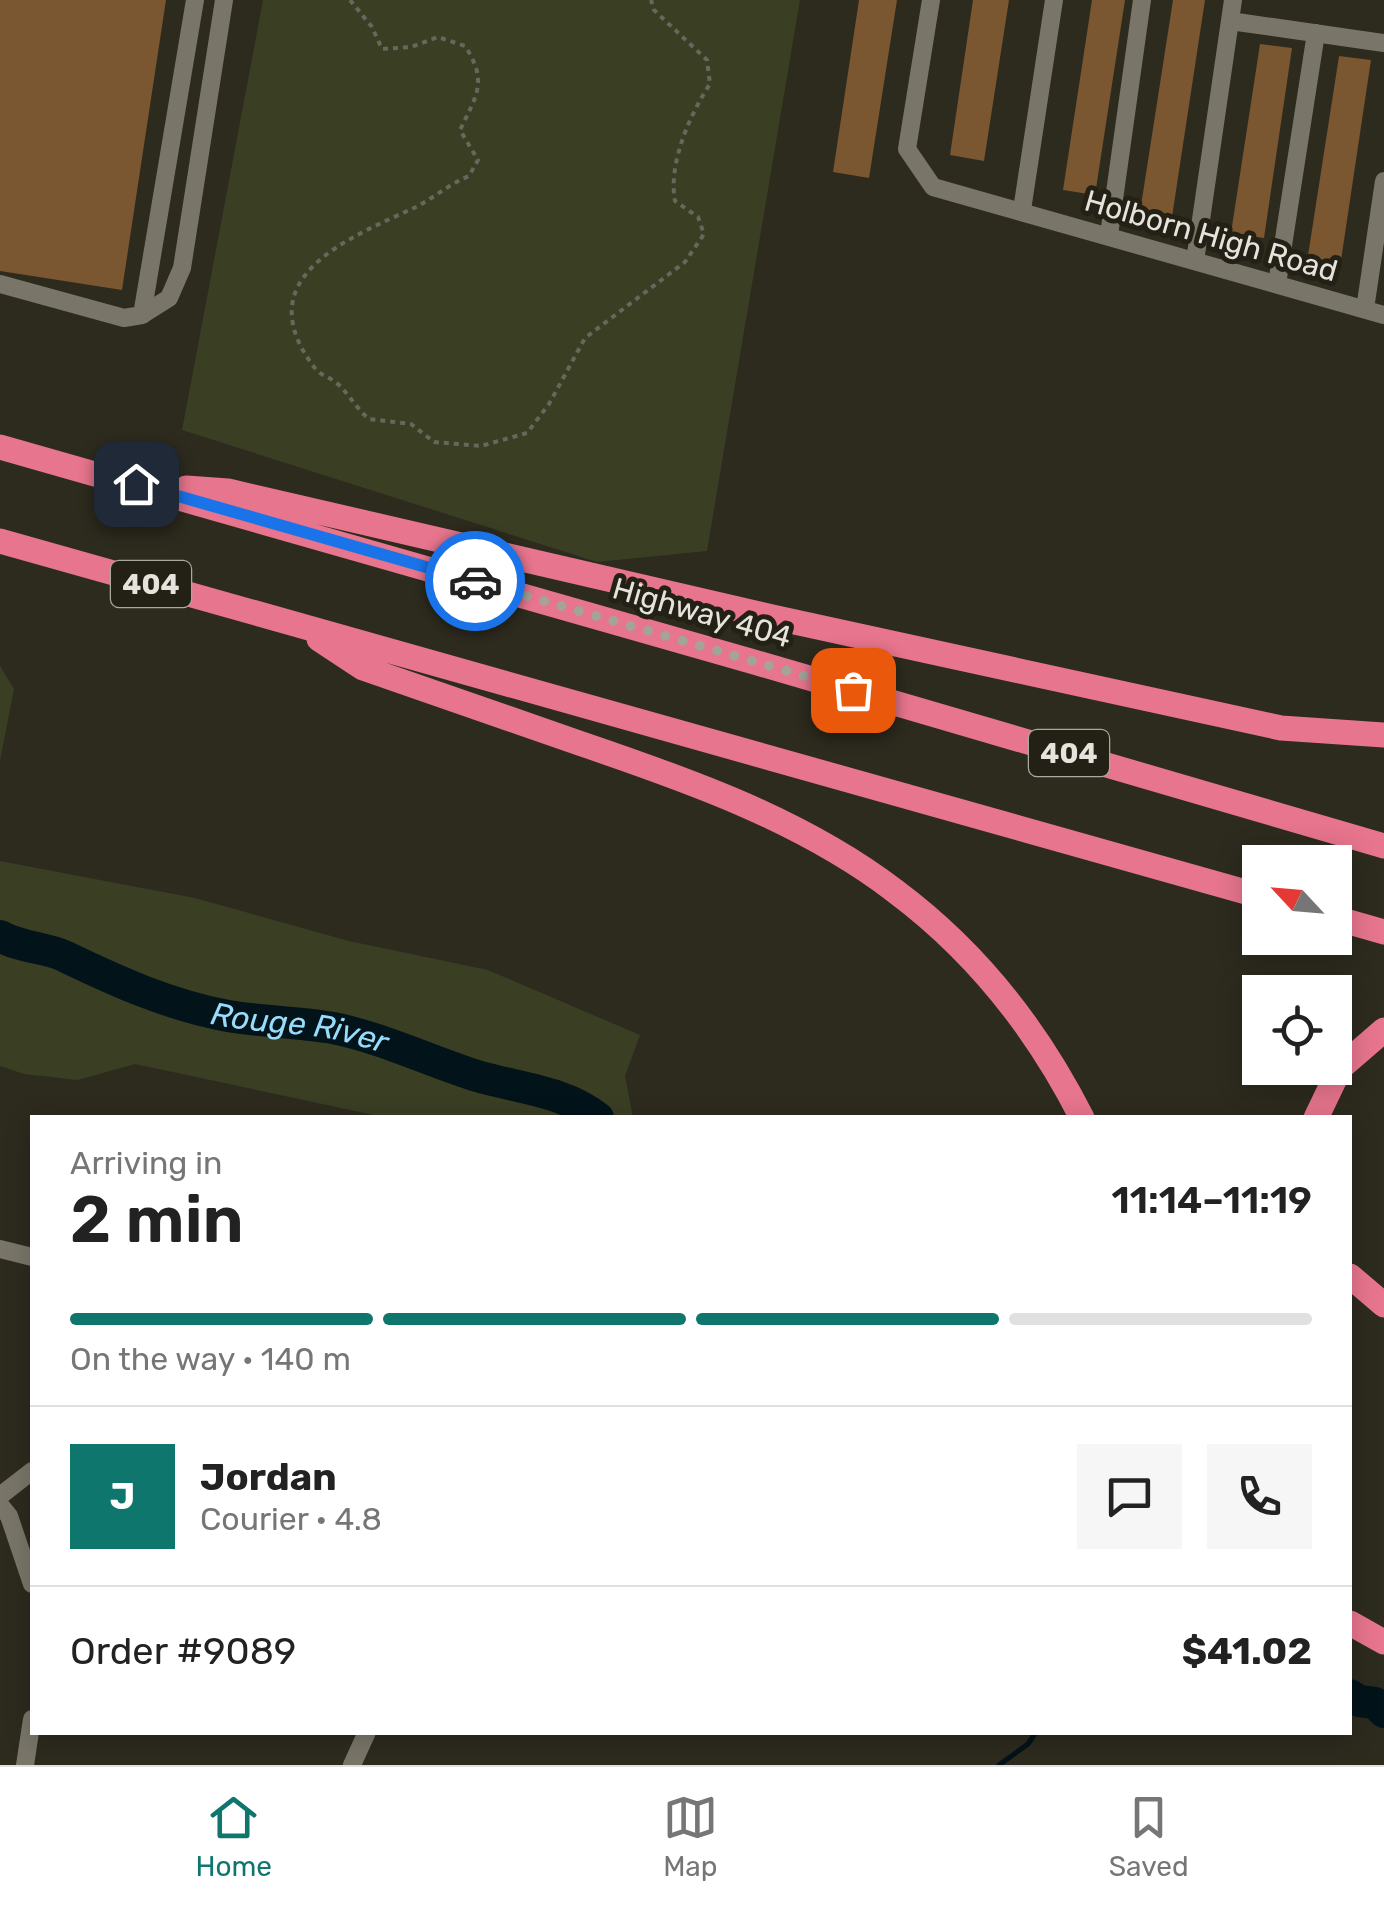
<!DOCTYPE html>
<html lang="en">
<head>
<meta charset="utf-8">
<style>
	:root { --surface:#fff; --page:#f6f6f6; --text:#222; --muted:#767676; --line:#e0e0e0; --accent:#0f766e }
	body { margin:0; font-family:Rubik,sans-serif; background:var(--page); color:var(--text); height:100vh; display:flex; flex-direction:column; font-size:38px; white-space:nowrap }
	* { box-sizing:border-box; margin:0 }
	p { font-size:32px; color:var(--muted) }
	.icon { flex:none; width:55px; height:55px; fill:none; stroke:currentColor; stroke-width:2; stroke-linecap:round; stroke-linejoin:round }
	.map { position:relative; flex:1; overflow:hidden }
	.sheet { position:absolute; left:30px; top:1115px; width:1322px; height:620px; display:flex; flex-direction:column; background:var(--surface); border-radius:0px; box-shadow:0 5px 25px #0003 }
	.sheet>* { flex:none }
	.needle { width:65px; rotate:296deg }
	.buttons { position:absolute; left:1242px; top:845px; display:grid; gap:20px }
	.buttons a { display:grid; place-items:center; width:110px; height:110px; border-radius:0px; background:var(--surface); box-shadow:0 5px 25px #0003; font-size:50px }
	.pin { position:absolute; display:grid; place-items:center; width:85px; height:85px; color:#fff; margin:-42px; border-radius:20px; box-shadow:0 5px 15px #0006 }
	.courier { position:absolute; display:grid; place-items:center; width:100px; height:100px; margin:-50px; border:8px solid #1a73e8; border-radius:50%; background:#fff; color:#222; box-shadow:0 2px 12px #0007 }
	.overview em { font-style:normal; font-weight:600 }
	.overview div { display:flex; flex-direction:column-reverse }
	.overview { display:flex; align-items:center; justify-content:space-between; height:170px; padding:0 40px }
	h1 { font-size:65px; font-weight:600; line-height:75px }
	.bar { display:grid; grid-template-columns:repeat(4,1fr); gap:15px 10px; align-content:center; height:120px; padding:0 40px }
	.bar i { height:12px; border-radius:8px; background:var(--line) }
	.bar .selected { background:var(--accent) }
	.bar p { grid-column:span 4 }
	.line { display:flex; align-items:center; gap:25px; padding:0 40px; border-top:2px solid var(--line) }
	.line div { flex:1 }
	.round { display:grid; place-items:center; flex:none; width:105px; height:105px; border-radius:0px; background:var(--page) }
	.menu { display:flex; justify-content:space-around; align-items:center; height:140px; border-top:2px solid var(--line); background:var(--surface); font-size:28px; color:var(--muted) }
	.menu a { display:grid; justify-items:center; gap:5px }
	.menu .selected { color:var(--accent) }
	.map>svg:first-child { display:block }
</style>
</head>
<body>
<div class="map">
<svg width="1384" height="1765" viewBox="0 0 1384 1765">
	<rect width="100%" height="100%" fill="#2d2a1e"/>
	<path fill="#3a3e23" d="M263,0H800L707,551L597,562L182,430Z
		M0,666L14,689L0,761Z
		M0,861L195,898L349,941L488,970L640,1035L625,1076L633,1117H383L135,1064L78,1080L24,1074L0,1066Z"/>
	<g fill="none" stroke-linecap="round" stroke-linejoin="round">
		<path stroke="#03131a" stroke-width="5" d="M999,1765L1028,1744L1036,1732"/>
		<g stroke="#03131a" stroke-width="32">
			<path id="s1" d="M0,936C21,948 44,947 64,956C118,982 169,1005 228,1016C263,1022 299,1022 333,1028C383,1038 429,1061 477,1076C518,1088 565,1091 598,1118"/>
			<path d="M1350,1695L1359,1701L1375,1703L1384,1712"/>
		</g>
	</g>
	<path fill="#7a5631" d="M0,0H166L122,290L0,271Z
		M859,0H897L869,178L833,172Z
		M973,0H1009L984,161L950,155Z
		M1092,0H1125L1095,195L1063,190Z
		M1173,0H1205L1172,217L1140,212Z
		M1260,44L1292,48L1264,238L1231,233Z
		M1339,56L1371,60L1340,267L1307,262Z"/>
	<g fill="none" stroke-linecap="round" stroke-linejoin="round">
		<path stroke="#69675c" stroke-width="4" stroke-dasharray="5 5" stroke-linecap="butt" d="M350,0L372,27L382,49L411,47L438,37L465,46C488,81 477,95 460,130L478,160L469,176C449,184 434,198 416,207C349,238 246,277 314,367C320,376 331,377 339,385C350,396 357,409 369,419L411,424L434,442L481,446L527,433L549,404L585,338L685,262L704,234L698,217L675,201C668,164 690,114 710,84L707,60L654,10L651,0"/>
		<path stroke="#797669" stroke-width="18" d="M931,0L907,149L933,187L1384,315
			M1230,21L1384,43
			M1022,210L1054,0
			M1109,235L1142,0
			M1195,261L1233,0
			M0,284L124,318L142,315L195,0
			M1277,284L1316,33
			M1365,309L1384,181
			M142,315L169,298L182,268L224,0
			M0,1249L32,1257
			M0,1496L32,1471
			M0,1505L9,1516L32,1584
			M25,1765L32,1719
			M352,1765L367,1732"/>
		<path stroke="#e7758d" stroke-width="25" d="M0,447L754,662L1384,846
			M186,488L228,491L772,617L1281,728L1384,735
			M0,541L1260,896
			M319,639L363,668C435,693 507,718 579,743C688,780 802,820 895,891C974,950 1037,1029 1082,1118
			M1335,918L1384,932
			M1316,1118L1340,1068L1384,1030
			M1350,1276L1384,1305
			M1350,1623L1384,1642"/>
	</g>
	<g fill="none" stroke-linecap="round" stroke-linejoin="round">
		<path stroke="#a5a29a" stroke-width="10" stroke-dasharray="0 18" d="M475,581L853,690"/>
		<path stroke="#1a73e8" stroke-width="12" d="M136,484L475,581"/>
	</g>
	<g text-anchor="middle" stroke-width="10" stroke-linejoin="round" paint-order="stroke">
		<g fill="#232015" stroke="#aba8a0" stroke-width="2.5">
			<rect x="111" y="561" width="80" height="46" rx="8"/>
			<rect x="1029" y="730" width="80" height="46" rx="8"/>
		</g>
		<g font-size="28" font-weight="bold" fill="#e5e3dc">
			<text x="151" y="594">404</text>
			<text x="1069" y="763">404</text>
		</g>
		<g font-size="30" fill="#e5e3dc" stroke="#232015">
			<text transform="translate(1211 236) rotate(16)" y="10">Holborn High Road</text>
			<text transform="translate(702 613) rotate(16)" y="10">Highway 404</text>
		</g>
		<g font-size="32" font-style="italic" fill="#98dcfc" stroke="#232015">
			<text dy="11" stroke="none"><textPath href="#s1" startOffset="315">Rouge River</textPath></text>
		</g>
	</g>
</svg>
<div class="buttons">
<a><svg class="needle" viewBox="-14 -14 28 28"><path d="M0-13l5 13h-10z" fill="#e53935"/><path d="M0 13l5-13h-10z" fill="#767676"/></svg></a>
<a><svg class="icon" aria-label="locate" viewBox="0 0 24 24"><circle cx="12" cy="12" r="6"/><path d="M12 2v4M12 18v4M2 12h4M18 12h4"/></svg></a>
</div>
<div class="pin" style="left:853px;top:690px;background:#ea580c"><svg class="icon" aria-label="bag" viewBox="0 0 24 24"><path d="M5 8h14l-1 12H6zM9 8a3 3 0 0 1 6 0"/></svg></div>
<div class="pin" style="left:136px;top:484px;background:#1f2937"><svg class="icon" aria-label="home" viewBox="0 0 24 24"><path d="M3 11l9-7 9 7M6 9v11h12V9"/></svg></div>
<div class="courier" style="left:475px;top:581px"><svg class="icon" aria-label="car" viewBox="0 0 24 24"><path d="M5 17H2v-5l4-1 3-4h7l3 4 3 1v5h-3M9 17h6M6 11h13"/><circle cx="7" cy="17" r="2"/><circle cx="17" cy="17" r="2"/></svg></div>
<section class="sheet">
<div class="overview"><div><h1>2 min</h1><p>Arriving in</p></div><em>11:14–11:19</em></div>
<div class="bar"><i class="selected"></i><i class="selected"></i><i class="selected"></i><i></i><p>On the way · 140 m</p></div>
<div class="line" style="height:180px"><b class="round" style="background:var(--accent);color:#fff">J</b><div><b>Jordan</b><p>Courier · 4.8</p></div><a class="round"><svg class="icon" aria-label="chat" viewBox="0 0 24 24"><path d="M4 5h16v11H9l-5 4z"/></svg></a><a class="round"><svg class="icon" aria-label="phone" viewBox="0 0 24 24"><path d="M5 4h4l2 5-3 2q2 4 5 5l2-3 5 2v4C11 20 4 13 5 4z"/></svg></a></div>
<div class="line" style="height:130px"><div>Order #9089</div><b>$41.02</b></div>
</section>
</div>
<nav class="menu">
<a class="selected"><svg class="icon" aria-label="home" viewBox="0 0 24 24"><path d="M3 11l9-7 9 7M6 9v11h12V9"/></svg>Home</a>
<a><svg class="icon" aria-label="map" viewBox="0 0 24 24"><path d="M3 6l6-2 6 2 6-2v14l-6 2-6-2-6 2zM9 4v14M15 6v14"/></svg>Map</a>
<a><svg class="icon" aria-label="saved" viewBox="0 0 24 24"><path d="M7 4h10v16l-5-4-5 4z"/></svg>Saved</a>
</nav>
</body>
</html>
